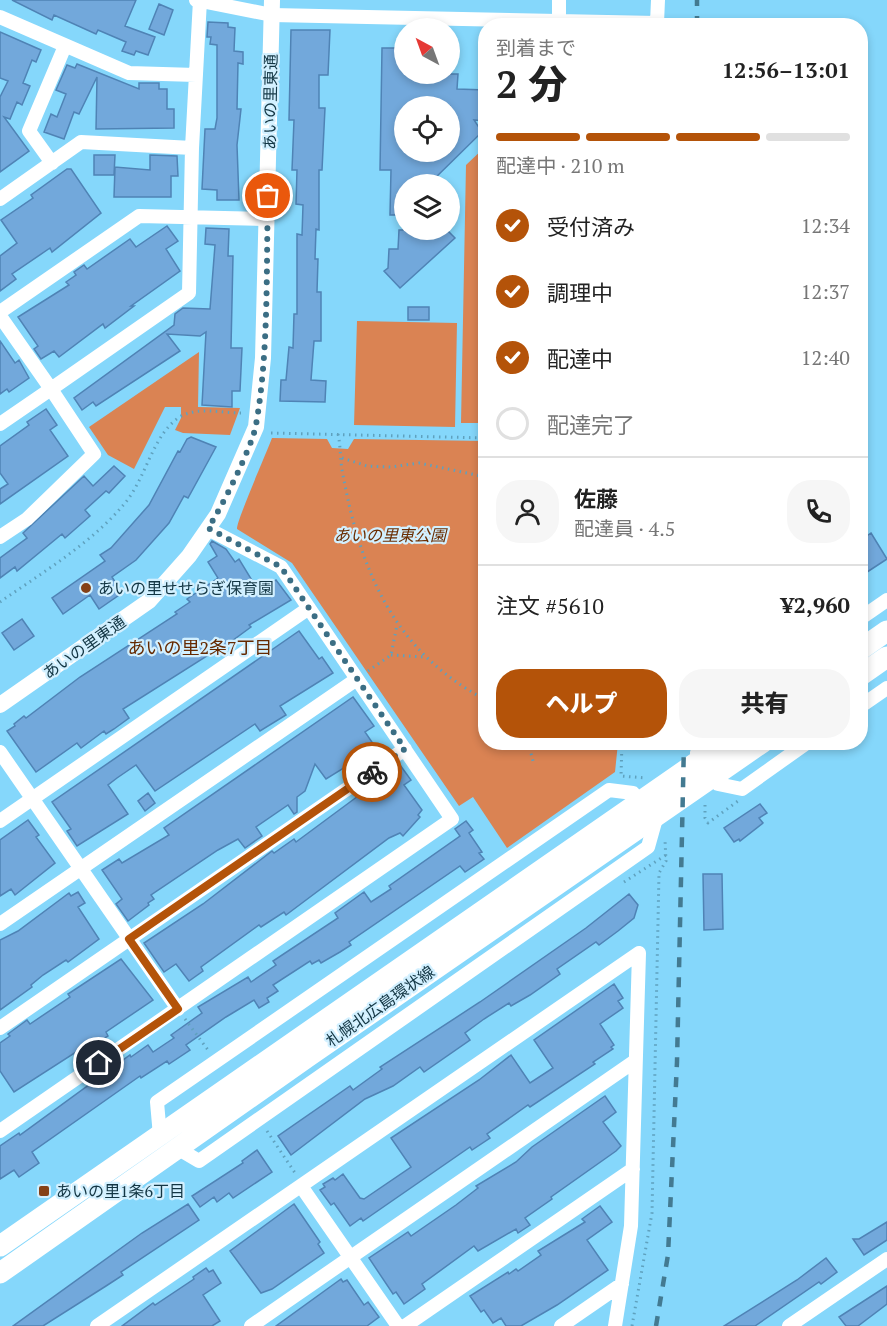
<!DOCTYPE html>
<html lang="ja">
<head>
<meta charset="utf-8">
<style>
	:root { --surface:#fff; --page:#f6f6f6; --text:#222; --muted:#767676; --line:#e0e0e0; --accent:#b45309 }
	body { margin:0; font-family:"PT Serif","Noto Sans JP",serif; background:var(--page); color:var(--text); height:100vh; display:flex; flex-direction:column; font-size:22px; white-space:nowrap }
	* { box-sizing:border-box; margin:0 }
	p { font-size:20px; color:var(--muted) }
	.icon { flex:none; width:33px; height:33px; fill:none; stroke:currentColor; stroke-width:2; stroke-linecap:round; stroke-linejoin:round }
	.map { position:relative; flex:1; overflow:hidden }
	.panel { position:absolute; left:478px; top:18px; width:390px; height:732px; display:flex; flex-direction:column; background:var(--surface); border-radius:24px; box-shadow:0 3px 9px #0003 }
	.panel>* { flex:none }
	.needle { width:39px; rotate:319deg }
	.controls { position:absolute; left:394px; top:18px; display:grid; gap:12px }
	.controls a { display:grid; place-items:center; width:66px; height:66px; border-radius:50%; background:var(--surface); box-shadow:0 3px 9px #0003; font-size:30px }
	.pin { position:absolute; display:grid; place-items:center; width:51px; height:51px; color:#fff; margin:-26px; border:3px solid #fff; border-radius:50%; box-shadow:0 2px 6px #0007 }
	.courier { position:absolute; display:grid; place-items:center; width:60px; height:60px; margin:-30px; border:4px solid #b45309; border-radius:50%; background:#fff; color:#222; box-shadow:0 2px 8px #0007 }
	.summary em { font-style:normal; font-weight:800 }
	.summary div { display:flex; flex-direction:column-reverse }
	.summary { display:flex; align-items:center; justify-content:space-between; height:102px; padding:0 18px }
	h1 { font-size:39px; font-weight:800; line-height:45px }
	.bar { display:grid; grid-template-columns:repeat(4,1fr); gap:9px 6px; align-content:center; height:72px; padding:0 18px }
	.bar i { height:8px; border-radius:4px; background:var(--line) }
	.bar .on { background:var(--accent) }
	.bar p { grid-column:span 4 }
	.line { display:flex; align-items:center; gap:15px; padding:0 18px; border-top:2px solid var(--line) }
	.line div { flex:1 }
	.round { display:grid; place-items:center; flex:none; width:63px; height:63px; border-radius:24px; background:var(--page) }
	ol { padding:0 18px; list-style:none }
	li { display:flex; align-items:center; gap:18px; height:66px }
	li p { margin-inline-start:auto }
	li .icon { padding:6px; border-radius:50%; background:var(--accent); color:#fff; stroke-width:4 }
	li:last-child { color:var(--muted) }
	li i { width:33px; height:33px; border:3px solid var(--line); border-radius:50% }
	.primary-button { display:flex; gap:12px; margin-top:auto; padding:12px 18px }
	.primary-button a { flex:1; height:69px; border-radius:24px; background:var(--accent); color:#fff; font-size:24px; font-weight:800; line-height:69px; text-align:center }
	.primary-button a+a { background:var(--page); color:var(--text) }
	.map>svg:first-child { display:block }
</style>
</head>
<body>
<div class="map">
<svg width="887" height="1326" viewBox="0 0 887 1326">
	<rect width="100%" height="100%" fill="#85d7fb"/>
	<path fill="#da8353" d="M486,146V423H461L466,165Z
		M357,321L457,323L455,427L354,425Z
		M199,352L198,407L240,408L230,435L183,433L175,430L181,418V407H165L134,469L108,455L89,427Z
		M272,438L327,439L332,448L348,449L354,439L486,441V742L618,743L615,772L507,848L473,797L459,806L292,563L237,529C236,522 267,452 272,438Z"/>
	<path fill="#72a8db" stroke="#4f83b5" stroke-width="1.5" fill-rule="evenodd" d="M12,0H136L125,26L155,37L148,55L136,51L134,55L122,51L126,42L98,30L96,34L54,15L52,20Z
		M159,4L173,10L164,35L149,29Z
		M208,22L228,23V27L235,28L234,51L243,52V64L238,63L237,109H241L237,145L239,200H217V190L202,189L205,129H215L217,118V45L210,44L211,37H207Z
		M291,30H330L328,75H319V108H325L322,170H319V230L316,229L315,259H318L317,292H321V341H314L311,380L326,381L325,402L280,401L281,380H286L289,347L293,348L294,314H297V234L302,235L303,205L296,204L297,170H292L294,120H289Z
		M0,32L41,50L36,62L32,60L23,83L30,86L22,105L17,102L10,119L4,117L29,151L0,172V97L8,81L0,78Z
		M382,48H405V74H458L457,89L486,90V121L474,120L482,132L429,184H405V215H390L391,170H380ZM405,106H450V152H405Z
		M77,64L139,89V83H159V89H167V109H174V128L96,129L97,77L79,114L74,112L64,139L44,132L51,114L57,117L66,94L56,90L67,65L75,68Z
		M94,155H115L114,175H94Z
		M150,155L177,156L178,176H171V197H114L115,167L150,170Z
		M67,169H71L101,213L52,252L50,248L12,274L16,279L0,291V256L17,243L1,220L33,198L31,195Z
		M167,226L178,241L166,249L180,271L131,306H134L105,328L103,324L59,357L54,351L41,359L34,349L38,346L18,317L69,285L66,282L76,275L74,272L84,265L87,269L130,239L136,247Z
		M206,228L229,229L228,256H233L231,348H242L240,391H232V407L202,405L206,332L200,336L167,334L180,351L96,406L93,402L82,410L74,398L174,325L175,314L183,308L210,309L215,245L205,244Z
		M399,230H447L455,238L400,288L384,271L388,268L389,249H398Z
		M408,307H429V320H408Z
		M0,341L15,363L19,360L29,378L9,392L7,389L0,394Z
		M46,409L57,425L50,430L68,456L0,504V489L8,484L0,473V446L29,425L27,422Z
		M191,437L216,447L188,498L184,496L169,523L136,560L112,577L122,593L99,609L90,595L63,614L52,598L105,561L100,555L111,548L149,505L178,451L180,452L187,439Z
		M114,466L125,476L109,493L106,491L85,510L90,516L65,538L62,534L17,571L15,567L0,578V558L27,538L23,533L84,476L93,486Z
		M871,533L887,559L861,576V540Z
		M212,541L226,549L235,562L239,559L259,592L276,580L291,600L249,625L251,627L214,654L213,652L123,709L129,718L114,729L106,734L104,731L81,748L77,743L36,772L7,731L15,726L14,724L24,716L26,718L80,677L177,614L175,612L190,602L187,599L218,578L208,562L217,556L210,544Z
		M22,619L34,636L14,650L2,633Z
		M299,631L319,659L322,657L333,673L280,706L286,715L260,731L255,724L155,791L136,765L117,778L108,785L128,814L77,846L67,831L71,829L52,802Z
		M353,697L374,726L365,732L376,748L326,779L315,764L305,791L297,797V812L294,814L288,805L256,827L262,836L245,848L238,839L218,850L151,895L154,899L148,903L149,905L128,921L116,904L122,899L102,870L119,859L122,863L169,835L164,828Z
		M400,765L411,780L404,785L422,810L418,815L420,817L403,836L400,833L389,838L286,915L284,912L261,927L259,925L201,967L203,971L189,981L176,964L164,972L144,943L203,904L272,851L274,853L294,839L296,842Z
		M148,793L155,803L145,811L138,801Z
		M760,804L767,813L759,818L763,823L740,841L739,839L734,842L724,828Z
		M28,820L39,835L36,837L55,863L15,895L11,889L0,896V840Z
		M466,821L473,830L469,833L482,852L479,853L484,859L465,872L460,866L349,942L351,945L340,952L321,963L319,960L312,964L310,961L273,985L278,991L267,998L269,1002L259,1008L254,1000L226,1017L186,1045L190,1050L169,1064L167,1061L141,1078L140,1076L32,1152L39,1163L19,1177L14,1170L0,1179V1146L19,1133L20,1135L130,1055L131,1057L148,1045L153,1052L174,1038L171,1035L202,1013L198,1007L248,977L251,982L276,965L273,961L338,918L335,913L364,892L371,902L391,889L389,886L460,836L455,829Z
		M703,874H722L723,929L704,930Z
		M78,892L85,903L78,907L99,939L68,962L66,960L43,975L31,985L32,987L0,1010V940L18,931L69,893L71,896Z
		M629,894L638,905L634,918L618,931L599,945L596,942L557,969L560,974L530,995L511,1006L509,1003L484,1019L465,1033L470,1040L424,1072L420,1067L393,1086L365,1099L291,1155L278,1136L350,1086L353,1090L382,1069L380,1067L480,1002L586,928Z
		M121,959L153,1000L106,1032L108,1036L78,1055L76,1052L14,1092L0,1071V1043L10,1036L8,1034L27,1020L30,1024L70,997L68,994Z
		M614,984L623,998L618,1001L623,1008L600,1024L614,1045L611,1047L613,1049L593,1062L595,1064L530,1107L528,1105L487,1134L490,1138L472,1150L470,1147L363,1221L361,1218L350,1226L334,1203L331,1205L320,1190L325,1187L323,1184L333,1178L335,1180L343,1174L360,1198L364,1199L411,1167L391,1138L479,1080L511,1055L530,1083L553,1068L534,1040Z
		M605,1096L616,1112L603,1122L621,1146L616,1151L551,1197L552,1199L525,1218L530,1225L518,1233L516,1229L478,1251L474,1246L422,1284L425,1289L404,1304L396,1292L393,1294L369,1258L408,1232L411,1236L456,1205L478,1188L476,1186L516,1162L532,1147Z
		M257,1150L272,1172L233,1198L229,1193L217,1202L214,1197L200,1207L192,1196L243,1163L242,1161Z
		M188,1204L199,1220L121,1272L123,1275L106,1286L43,1326H13L142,1233Z
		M294,1204L320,1242L318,1244L324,1253L272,1289L261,1293L230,1251Z
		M600,1206L612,1222L587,1240L608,1270L557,1305L521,1326H506L501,1318L493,1323L484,1310L481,1312L470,1296L508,1272L509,1274L516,1269L518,1271L541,1255L538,1251L585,1222L582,1219Z
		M887,1222V1240L864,1255L853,1239H859Z
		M826,1258L837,1272L821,1284L819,1282L755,1326H724L797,1280Z
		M206,1268L209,1272L213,1270L221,1283L203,1295L220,1321L212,1326H122L153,1303L155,1305L194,1279L193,1277Z
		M341,1279L343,1282L347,1280L364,1305L368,1302L379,1317L367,1326H276Z
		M887,1286V1304L858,1326H846L839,1317Z"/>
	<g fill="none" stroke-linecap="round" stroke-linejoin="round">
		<path stroke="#5fa1be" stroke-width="3" stroke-dasharray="1.5 4.5" stroke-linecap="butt" d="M271,433L486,438
			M338,434C341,448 340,462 343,475C361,573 395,652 486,700
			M342,458L367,466L391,467L419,463L486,477
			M0,602C43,572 92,543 125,503C146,478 152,437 178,418C196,406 220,413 241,413
			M391,655L424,657
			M368,671L391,655L397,625
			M528,742L533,761
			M622,742L621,776L646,778
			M705,805V818L708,823L738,801
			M624,882L666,855
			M185,1019L208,1050
			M267,1131L295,1173
			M632,1326L652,1213L659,873L666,861L665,840"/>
		<path stroke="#fff" stroke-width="14" d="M196,0L272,15L657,23L658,0
			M0,17L129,73L196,75
			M559,22V0
			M52,163L29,131L65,46
			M0,199L81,142L192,148
			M0,312L139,216L267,219
			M0,316L51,389L189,293L192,148L200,0
			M0,424L51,389L94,454L27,519L0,537
			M861,618L887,600
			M861,706L887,688
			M701,742L697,753L718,784L742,789L808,742
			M0,752L178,1009
			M0,821L309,608
			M0,924L357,679
			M0,1028L405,749
			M0,1131L452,819L281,567L208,529
			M160,1136L157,1102L609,790L633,793L655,822L648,847L199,1161L177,1148
			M301,1186L398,1326
			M97,1326L639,953L631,1226L615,1326
			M251,1326L635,1061
			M405,1326L633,1169
			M561,1326L622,1284
			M789,1326L887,1259"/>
		<path stroke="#fff" stroke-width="16" d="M0,705L149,601L189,556L218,514L256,427L263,358L272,0"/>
		<path stroke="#fff" stroke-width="21" d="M861,649L887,631
			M861,675L887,657
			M0,1246L726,742
			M0,1273L309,1056L763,742"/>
		<path stroke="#437a91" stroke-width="4.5" stroke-dasharray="10 10" stroke-linecap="butt" d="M697,26V0
			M656,1326L668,1255L677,1062L684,742"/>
	</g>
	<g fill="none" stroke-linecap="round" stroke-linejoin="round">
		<path stroke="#3b6e84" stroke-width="6" stroke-dasharray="0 10.8" d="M268,196C266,272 269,350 256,425C252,447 221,509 208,528L281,567L405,749L372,772"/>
		<path stroke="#b45309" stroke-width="8" d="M99,1063L178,1009L129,939L372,772"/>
	</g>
	<g fill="#854117" stroke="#d2f0ff" stroke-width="2">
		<circle cx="86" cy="588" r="6"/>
		<rect x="38" y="1185" width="12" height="12" rx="3"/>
	</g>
	<g text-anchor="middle" stroke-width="4.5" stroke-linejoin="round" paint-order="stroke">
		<g font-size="16" fill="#133644" stroke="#d2f0ff">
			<text transform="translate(270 102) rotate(-89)" y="6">あいの里東通</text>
			<text transform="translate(84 647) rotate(-35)" y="6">あいの里東通</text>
			<text transform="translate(380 1006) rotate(-35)" y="6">札幌北広島環状線</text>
		</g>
		<g font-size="16" font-style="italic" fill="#6a2d02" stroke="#d2f0ff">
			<text x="390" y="541">あいの里東公園</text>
		</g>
		<g font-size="16" fill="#133644" stroke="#d2f0ff" text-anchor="start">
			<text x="98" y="594">あいの里せせらぎ保育園</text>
			<text x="56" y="1197">あいの里1条6丁目</text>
		</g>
		<g font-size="18" fill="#652900" stroke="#d2f0ff">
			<text x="200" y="654">あいの里2条7丁目</text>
		</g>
	</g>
</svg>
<div class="controls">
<a><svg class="needle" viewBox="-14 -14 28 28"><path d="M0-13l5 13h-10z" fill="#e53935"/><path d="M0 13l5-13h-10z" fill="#767676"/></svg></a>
<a><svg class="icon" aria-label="locate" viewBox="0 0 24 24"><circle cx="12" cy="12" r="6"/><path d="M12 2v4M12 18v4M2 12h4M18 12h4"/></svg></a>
<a><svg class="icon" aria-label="layers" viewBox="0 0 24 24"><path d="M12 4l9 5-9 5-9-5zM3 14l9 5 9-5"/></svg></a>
</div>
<div class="pin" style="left:268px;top:196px;background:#ea580c"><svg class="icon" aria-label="bag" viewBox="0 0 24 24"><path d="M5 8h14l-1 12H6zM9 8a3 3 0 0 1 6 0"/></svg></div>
<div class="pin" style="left:99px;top:1063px;background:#1f2937"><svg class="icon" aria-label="home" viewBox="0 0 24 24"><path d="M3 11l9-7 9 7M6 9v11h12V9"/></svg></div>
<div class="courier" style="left:372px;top:772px"><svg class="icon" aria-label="bike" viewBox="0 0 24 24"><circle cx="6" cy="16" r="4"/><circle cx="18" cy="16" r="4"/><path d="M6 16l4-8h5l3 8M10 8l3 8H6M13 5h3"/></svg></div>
<section class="panel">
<div class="summary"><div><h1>2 分</h1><p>到着まで</p></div><em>12:56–13:01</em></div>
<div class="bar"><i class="on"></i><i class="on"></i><i class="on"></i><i></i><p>配達中 · 210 m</p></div>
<ol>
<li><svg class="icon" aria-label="check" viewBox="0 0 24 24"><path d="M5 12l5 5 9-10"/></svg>受付済み<p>12:34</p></li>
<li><svg class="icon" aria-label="check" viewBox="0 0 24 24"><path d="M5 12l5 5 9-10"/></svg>調理中<p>12:37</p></li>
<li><svg class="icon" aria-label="check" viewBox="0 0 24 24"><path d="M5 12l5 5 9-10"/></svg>配達中<p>12:40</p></li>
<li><i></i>配達完了</li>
</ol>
<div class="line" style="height:108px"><a class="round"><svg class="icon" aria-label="person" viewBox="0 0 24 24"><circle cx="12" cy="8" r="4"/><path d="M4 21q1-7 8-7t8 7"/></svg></a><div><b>佐藤</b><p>配達員 · 4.5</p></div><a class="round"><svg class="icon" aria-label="phone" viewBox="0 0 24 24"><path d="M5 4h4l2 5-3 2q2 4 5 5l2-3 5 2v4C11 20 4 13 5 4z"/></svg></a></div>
<div class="line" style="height:78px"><div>注文 #5610</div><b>¥2,960</b></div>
<div class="primary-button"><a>ヘルプ</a><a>共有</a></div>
</section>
</div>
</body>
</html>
